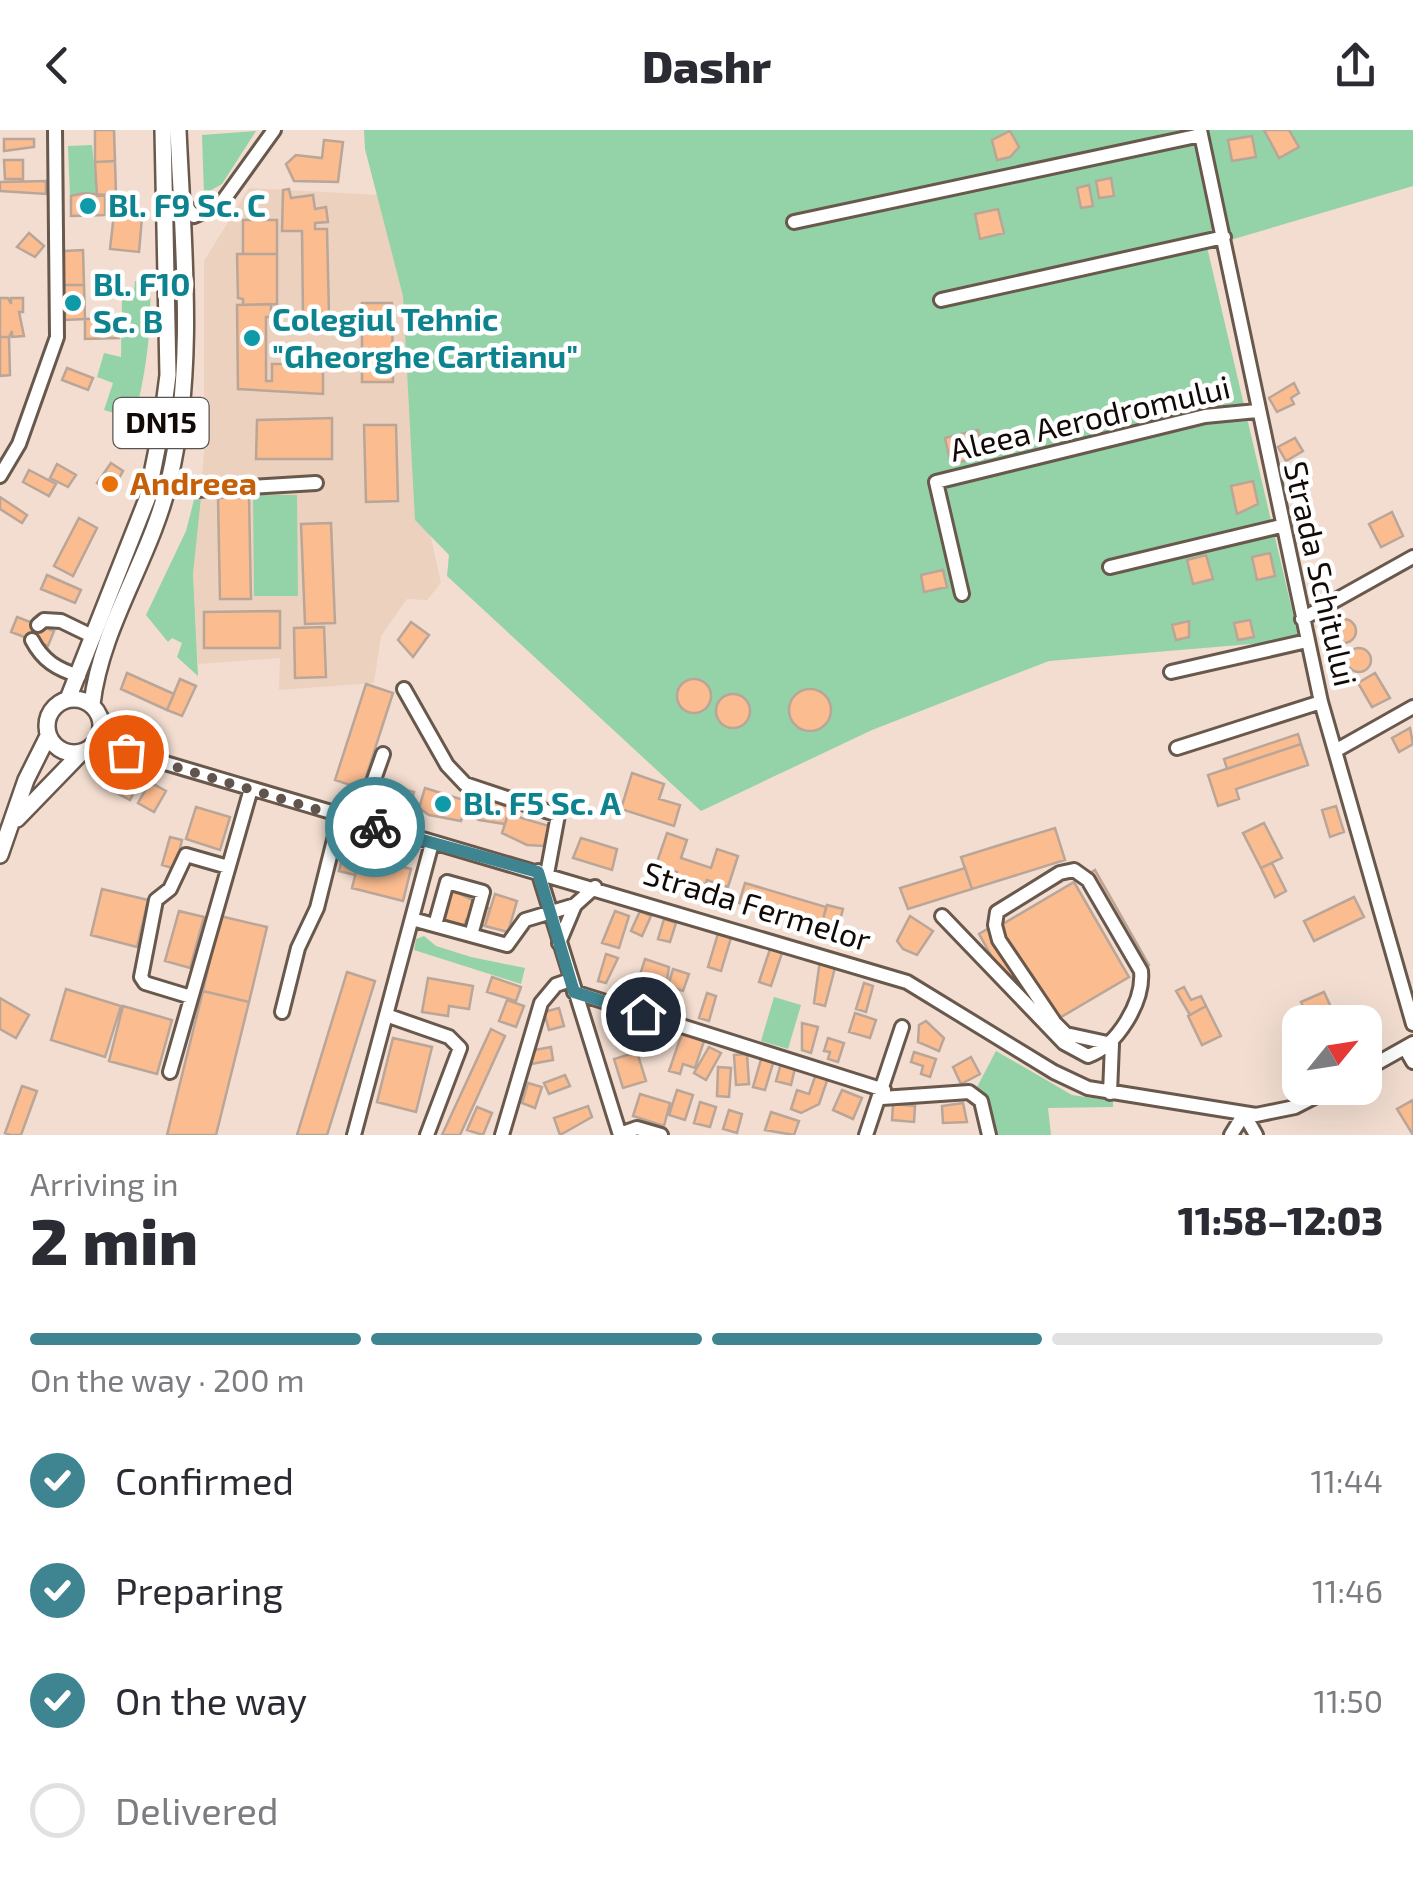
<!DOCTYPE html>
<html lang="en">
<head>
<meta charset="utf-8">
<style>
	:root { --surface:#fff; --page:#f7f7f7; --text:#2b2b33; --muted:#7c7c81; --line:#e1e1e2; --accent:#3f8591 }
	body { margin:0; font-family:"Exo 2",sans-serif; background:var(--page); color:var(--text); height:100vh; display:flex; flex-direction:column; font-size:38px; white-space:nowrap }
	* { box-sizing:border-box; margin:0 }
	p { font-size:32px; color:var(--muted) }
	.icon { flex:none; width:55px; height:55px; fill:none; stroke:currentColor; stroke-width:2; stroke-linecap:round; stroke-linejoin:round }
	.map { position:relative; height:1005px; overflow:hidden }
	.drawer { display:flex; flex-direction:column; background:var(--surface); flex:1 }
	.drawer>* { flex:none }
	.needle { width:65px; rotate:60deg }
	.fabs { position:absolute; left:1282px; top:875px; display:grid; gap:20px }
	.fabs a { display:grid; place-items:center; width:100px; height:100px; border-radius:20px; background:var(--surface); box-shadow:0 10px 40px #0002; font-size:50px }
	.pin { position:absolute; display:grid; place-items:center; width:85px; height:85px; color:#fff; margin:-42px; border:5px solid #fff; border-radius:50%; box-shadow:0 2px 10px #0007 }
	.courier { position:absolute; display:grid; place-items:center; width:100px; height:100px; margin:-50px; border:8px solid #3f8591; border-radius:50%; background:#fff; color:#222; box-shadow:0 2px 12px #0007 }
	.summary em { font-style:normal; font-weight:800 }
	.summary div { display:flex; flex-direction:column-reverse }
	.summary { display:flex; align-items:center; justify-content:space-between; height:170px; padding:0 30px }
	h1 { font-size:65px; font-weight:800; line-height:75px }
	.bar { display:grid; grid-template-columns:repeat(4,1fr); gap:15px 10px; align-content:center; height:120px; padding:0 30px }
	.bar i { height:12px; border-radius:8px; background:var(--line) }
	.bar .selected { background:var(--accent) }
	.bar p { grid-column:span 4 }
	ol { padding:0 30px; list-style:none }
	li { display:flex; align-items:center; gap:30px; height:110px }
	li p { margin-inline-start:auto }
	li .icon { padding:10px; border-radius:50%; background:var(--accent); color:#fff; stroke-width:4 }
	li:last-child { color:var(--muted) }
	li i { width:55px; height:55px; border:5px solid var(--line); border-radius:50% }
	header { display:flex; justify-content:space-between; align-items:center; height:130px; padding:0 30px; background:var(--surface); font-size:45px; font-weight:800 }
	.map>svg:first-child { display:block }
</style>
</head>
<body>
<header><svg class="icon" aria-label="back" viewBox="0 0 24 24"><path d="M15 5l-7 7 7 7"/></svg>Dashr<svg class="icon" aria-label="share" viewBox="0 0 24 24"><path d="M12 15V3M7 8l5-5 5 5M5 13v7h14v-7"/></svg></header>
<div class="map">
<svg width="1413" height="1005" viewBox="0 0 1413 1005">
	<rect width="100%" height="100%" fill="#f2ddd0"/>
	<path fill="#ecd1be" d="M249,58L451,69L422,368L441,453L427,470L407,469L381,506L374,553L279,560L280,528L198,534L193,444L204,322V131Z"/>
	<path fill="#94d2a8" d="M364,0H1413V56L1207,117L1299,510L1049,531L872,600L701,681L447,446L449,425L415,390L403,166L365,19Z
		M256,1L222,54L204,64L202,5Z
		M92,15L97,66H70L68,16Z
		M135,151L150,152C152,199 146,244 134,289L104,280L113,253L97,247L104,223L121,227L122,170L133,171Z
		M253,365H297L298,466H254Z
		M195,366L201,367L193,444L198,546L177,527L182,513L172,508L168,512L146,485L186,401Z
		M424,806L436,816L471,827L525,838L521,854L414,820L416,809Z
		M774,867L801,875L788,919L761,911Z
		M996,921L1072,965L1113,971V977L1048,978L1051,1005H994L986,968L977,957Z"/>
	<path fill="#fbbc90" stroke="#b9a699" stroke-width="2.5" d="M95,0H114L115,31L95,32Z
		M1264,0H1289L1299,17L1279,28Z
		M1010,1L1019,17L1010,27L997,30L992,10Z
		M1252,6L1256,27L1232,31L1228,10Z
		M4,9H34V17L4,21Z
		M324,10L343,12L338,52L294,51L286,34L296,25L322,28Z
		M4,30H23V49H5Z
		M115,31L116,65L97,66L95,32Z
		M1111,48L1114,66L1099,68L1096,51Z
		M46,51V64L0,61V52Z
		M1089,55L1093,76L1081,78L1077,58Z
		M289,59L291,68L313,65L315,79L326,77L328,92L315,93V99H327L329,184L303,186L302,101H282L283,60Z
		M84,63L105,65V85L71,86V66Z
		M998,79L1004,103L980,109L975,84Z
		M114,84L142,87L139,122L110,119Z
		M243,90H277V124H243Z
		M29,103L44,116L35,127L17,117Z
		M83,120L84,155H64V121Z
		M237,124H277V174L243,175V169L238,168Z
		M64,155H84L85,189L65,190Z
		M0,168H8L11,174V168H23V182H19L24,206L12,207V201L9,207H0Z
		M362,173H392L393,252H362Z
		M271,174V187H266V251H272V234H310V228H323V264L238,259L237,175Z
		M118,188L119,208L85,209V189Z
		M0,207H9L10,245L0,246Z
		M67,238L93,248L88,260L62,250Z
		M1294,253L1299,263L1291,268L1294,274L1277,282L1269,268Z
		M332,288V329H256L257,290Z
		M364,295H396L398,371L366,372Z
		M978,300L984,326L951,334L945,308Z
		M1295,308L1303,321L1286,331L1278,317Z
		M111,333L123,341L111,363L97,353Z
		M57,334L76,345L68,357L50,348Z
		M29,340L56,354L49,366L23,352Z
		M1253,351L1258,374L1237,384L1231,356Z
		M0,367L27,385L22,393L0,379Z
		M249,367L251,469H220L218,368Z
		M1392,382L1403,406L1381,417L1369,394Z
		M79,388L97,398L73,446L54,436Z
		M331,393L335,493L305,494L301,394Z
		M1270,423L1275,446L1257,450L1252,427Z
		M1206,425L1213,449L1193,454L1187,430Z
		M943,440L947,457L924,462L921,445Z
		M47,445L81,460L75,473L41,459Z
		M280,481V518H204V482Z
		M17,487L54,501L48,516L11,502Z
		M1332 501a12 12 0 1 1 24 0a12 12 0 1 1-24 0Z
		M1250,490L1254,507L1238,510L1234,493Z
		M1189,491V507L1176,510L1172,495Z
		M411,492L429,505L413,527L398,510Z
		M324,497L326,547L295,548L294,498Z
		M1347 530a12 12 0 1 1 24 0a12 12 0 1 1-24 0Z
		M127,543L174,564L167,580L121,559Z
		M1375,543L1390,568L1372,577L1358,553Z
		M677 566a17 17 0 1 1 34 0a17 17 0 1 1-34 0Z
		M180,549L196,556L182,586L167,580Z
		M366,554L393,563L362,659L335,650Z
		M789 580a21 21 0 1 1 42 0a21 21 0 1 1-42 0Z
		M716 581a17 17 0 1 1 34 0a17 17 0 1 1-34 0Z
		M1410,598L1413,614L1399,622L1392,608Z
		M1298,604L1301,614L1227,639L1224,629Z
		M1301,614L1308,635L1236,659L1239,669L1218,676L1208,645Z
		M632,643L664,654L659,669L680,675L674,696L621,679Z
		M118,645L138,654L130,670L111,660Z
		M150,652L166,661L154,682L138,673Z
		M397,657L414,662L409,683L391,676Z
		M425,658L467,671L461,691L429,685L419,678Z
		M470,661L511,674L505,694L479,690L464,681Z
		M1336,676L1344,702L1330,707L1322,680Z
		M196,677L230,687L220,720L186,709Z
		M508,684L549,696L544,716L527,715L502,703Z
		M1264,693L1282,728L1261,738L1243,703Z
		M1055,698L1065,730L972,759L961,727Z
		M667,703L687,710L681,728L711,738L717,719L738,726L728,757L707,750L703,761L673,751L677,742L656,735Z
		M170,707L182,710L175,739L162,735Z
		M581,708L617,719L612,740L573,728Z
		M344,721L360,726L355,745L339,741Z
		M360,726L411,739L403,771L352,758Z
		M1272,733L1286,761L1275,767L1261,738Z
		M965,738L972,759L908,779L900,758Z
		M1095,740L1149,835L1140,841L1084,747Z
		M1074,752L1129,847L1051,893L996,798Z
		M745,753L826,777L821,797L739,773Z
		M102,759L148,770L137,817L91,805Z
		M452,760L490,779L485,796L466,790L460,809L439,802Z
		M495,764L517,771L508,802L485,796Z
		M1354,767L1364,787L1314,811L1304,791Z
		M827,775L843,779L837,802L821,797Z
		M179,781L204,787L190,838L165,831Z
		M615,781L629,786L619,818L602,813Z
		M640,781L651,786L642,806L631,801Z
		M220,786L267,797L249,872L203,861Z
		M910,786L933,801L917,825L903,819L897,811Z
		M664,789L676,793L670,812L658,809Z
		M720,797L733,801L721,841L708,837Z
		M991,797L1021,847L1008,855L979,804Z
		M771,816L783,820L771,856L759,852Z
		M606,824L618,828L606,853L598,851Z
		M645,829L669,837L663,876L632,870Z
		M820,830L836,834L825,876L814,873Z
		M673,839L689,844L683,861L668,856Z
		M347,842L375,851L327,1005H297Z
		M492,847L521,857L516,871L487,862Z
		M428,848L473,856L469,879L449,876L448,886L422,882Z
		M864,853L873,856L866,882L856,879Z
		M1184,857L1191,870L1201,866L1206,876L1190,885L1176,861Z
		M66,859L121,876L105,927L51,910Z
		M203,861L249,872L216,1005H167Z
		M1324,862L1338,892H1310L1301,872Z
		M707,863L716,866L709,891L699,888Z
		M0,868L29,885L16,908L0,899Z
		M507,870L524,876L516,897L499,891Z
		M123,876L172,890L157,944L109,931Z
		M1206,876L1221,906L1202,915L1188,886Z
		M559,878L564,896L549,900L544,882Z
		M855,883L876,890L870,908L849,902Z
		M926,891L944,908L939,921L918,912L919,895Z
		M802,893L818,897L811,923L802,920Z
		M491,899L505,906L460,1005H442Z
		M682,903L704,911L695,938L683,934L680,944L669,941Z
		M393,908L432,917L416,982L377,972Z
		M828,908L844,913L838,932L828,929L830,922L824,921Z
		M551,917L553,930L531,934L529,921Z
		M709,917L721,923L706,950L694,943Z
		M637,922L646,951L623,958L614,929Z
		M914,922L936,929L930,947L921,944L923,936L911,932Z
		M747,924L749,954L736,955L734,925Z
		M762,926L774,930L765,960L753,957Z
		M971,927L980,944L961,954L953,937Z
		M782,930L796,934L791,955L776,951Z
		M718,937L731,938L729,967L717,966Z
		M817,941L829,945L819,974L801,983L791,979L797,960L809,964Z
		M565,945L570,956L549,964L544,953Z
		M528,953L542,957L535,978L522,973Z
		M22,956L37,961L21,1005H10L5,1003Z
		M677,960L693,965L685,990L669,985Z
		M842,960L862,968L853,989L833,980Z
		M640,964L670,973L664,996L633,986Z
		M1413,970V1005L1397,979Z
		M700,972L716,977L710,997L694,993Z
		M963,973L967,992L943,993L942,976Z
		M893,974L915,976L914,992L892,990Z
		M588,976L592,987L560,1005L554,988Z
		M477,977L492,983L483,1005L467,1000Z
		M729,980L742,984L737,1003L723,999Z
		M771,982L799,991L794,1005L765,1000Z"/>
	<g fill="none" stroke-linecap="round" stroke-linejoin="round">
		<defs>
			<path id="minor" d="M1200,0L1321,572L1413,894
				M181,70L194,86L220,75L274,0
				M794,92L1201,5
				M941,170L1224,107
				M0,346L19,314L57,207L55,0
				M169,352L197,360L316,353
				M1110,437L1281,396
				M962,464L936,352L1205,286L1257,281
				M1302,489L1413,427
				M38,495L44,490L61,491L94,507
				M32,510C43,531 57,539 79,546
				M1171,542L1307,511
				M404,559L447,635L465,654L558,685L547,744
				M100,587L144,626
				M1177,618L1321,572
				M87,620L155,630L907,852L1054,942L1088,958L1256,985L1295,977L1332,958
				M1335,621L1413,577
				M359,692L383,624
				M538,741L620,1005
				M942,786L1064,913L1088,926C1117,916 1144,872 1141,841L1088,750L1074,740L1060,743L997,782L995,795L999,810L1055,893L1066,904L1112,914L1110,963
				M412,789L507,815L525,790L575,775
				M435,795L447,752L483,762L471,805
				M559,813L575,775L595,757
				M574,862L884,960
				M191,867L145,853L141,847L156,770L170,759L186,725L228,737
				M282,882L298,818L317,778L340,686
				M386,885L449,907L460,918L427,1005
				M1405,918L1413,932
				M1365,940L1413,913
				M170,942L251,659
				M882,968L969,962L981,971L989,1005
				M620,1004L637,998L661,1005
				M354,1005L432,713
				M502,1005L541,873L556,855L570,850
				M866,1005L902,897
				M1231,1005L1244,984L1256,1005"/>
			<path id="major" d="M47 596a27 27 0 1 1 54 0a27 27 0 1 1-54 0Z
				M68,569L147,369L161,299L168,245L163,0
				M92,574C101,496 151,428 169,351C196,238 183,115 178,0
				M17,689L81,623
				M0,725L26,650L48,606"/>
		</defs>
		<use href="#minor" stroke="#69584c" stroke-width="18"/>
		<use href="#major" stroke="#69584c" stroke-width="20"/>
		<use href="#minor" stroke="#fff" stroke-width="12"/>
		<use href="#major" stroke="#fff" stroke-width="15"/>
	</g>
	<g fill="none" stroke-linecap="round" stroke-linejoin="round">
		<path stroke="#60544d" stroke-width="10" stroke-dasharray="0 18" d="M126,622L375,697"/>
		<path stroke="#3f8591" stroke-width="12" d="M375,697L538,742L574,862L643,884"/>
	</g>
	<g fill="#0f9aa8" stroke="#fff" stroke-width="4">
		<circle cx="88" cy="76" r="10"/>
		<circle cx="73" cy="173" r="10"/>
		<circle cx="252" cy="208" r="10"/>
		<circle cx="443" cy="674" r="10"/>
	</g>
	<circle fill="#e8710a" stroke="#fff" stroke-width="4" cx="110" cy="354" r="10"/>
	<g text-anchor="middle" stroke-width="9" stroke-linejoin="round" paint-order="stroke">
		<rect fill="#fff" stroke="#585451" stroke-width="2.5" x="113.5" y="268" width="95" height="50" rx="8"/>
		<g font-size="30" font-weight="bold" fill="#110a06">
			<text x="161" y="303">DN15</text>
		</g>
		<g font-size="32" font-weight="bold" fill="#0d838f" stroke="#fff" text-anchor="start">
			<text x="108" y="87">Bl. F9 Sc. C</text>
			<text x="93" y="166">Bl. F10<tspan x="93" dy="37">Sc. B</tspan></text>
			<text x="272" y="201">Colegiul Tehnic<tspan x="272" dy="37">"Gheorghe Cartianu"</tspan></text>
			<text x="463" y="685">Bl. F5 Sc. A</text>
		</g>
		<g font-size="32" fill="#110a06" stroke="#fff">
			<text transform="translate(1090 289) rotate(-13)" y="11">Aleea Aerodromului</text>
			<text transform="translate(1320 444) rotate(77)" y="11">Strada Schitului</text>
			<text transform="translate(757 777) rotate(17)" y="11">Strada Fermelor</text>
		</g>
		<g font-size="32" font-weight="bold" fill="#c56008" stroke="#fff" text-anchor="start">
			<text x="130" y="365">Andreea</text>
		</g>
	</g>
</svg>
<div class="fabs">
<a><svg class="needle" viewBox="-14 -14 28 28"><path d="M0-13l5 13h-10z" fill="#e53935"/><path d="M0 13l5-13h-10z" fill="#7c7c81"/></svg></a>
</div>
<div class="pin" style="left:126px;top:622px;background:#ea580c"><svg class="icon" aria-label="bag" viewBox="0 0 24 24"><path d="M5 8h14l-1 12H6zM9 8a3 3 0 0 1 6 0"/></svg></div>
<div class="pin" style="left:643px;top:884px;background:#1f2937"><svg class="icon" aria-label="home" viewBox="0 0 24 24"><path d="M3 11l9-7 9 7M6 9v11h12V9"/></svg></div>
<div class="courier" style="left:375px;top:697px"><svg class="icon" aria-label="bike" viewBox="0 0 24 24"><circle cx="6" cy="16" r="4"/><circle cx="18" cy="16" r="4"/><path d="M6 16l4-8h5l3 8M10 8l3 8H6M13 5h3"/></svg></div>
</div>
<section class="drawer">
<div class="summary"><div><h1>2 min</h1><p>Arriving in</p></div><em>11:58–12:03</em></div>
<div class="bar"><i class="selected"></i><i class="selected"></i><i class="selected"></i><i></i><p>On the way · 200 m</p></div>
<ol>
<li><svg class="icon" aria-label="check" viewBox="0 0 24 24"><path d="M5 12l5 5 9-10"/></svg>Confirmed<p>11:44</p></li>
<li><svg class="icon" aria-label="check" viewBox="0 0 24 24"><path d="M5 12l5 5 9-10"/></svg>Preparing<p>11:46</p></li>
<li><svg class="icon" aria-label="check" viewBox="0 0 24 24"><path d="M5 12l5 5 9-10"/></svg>On the way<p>11:50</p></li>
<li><i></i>Delivered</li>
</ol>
</section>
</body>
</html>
